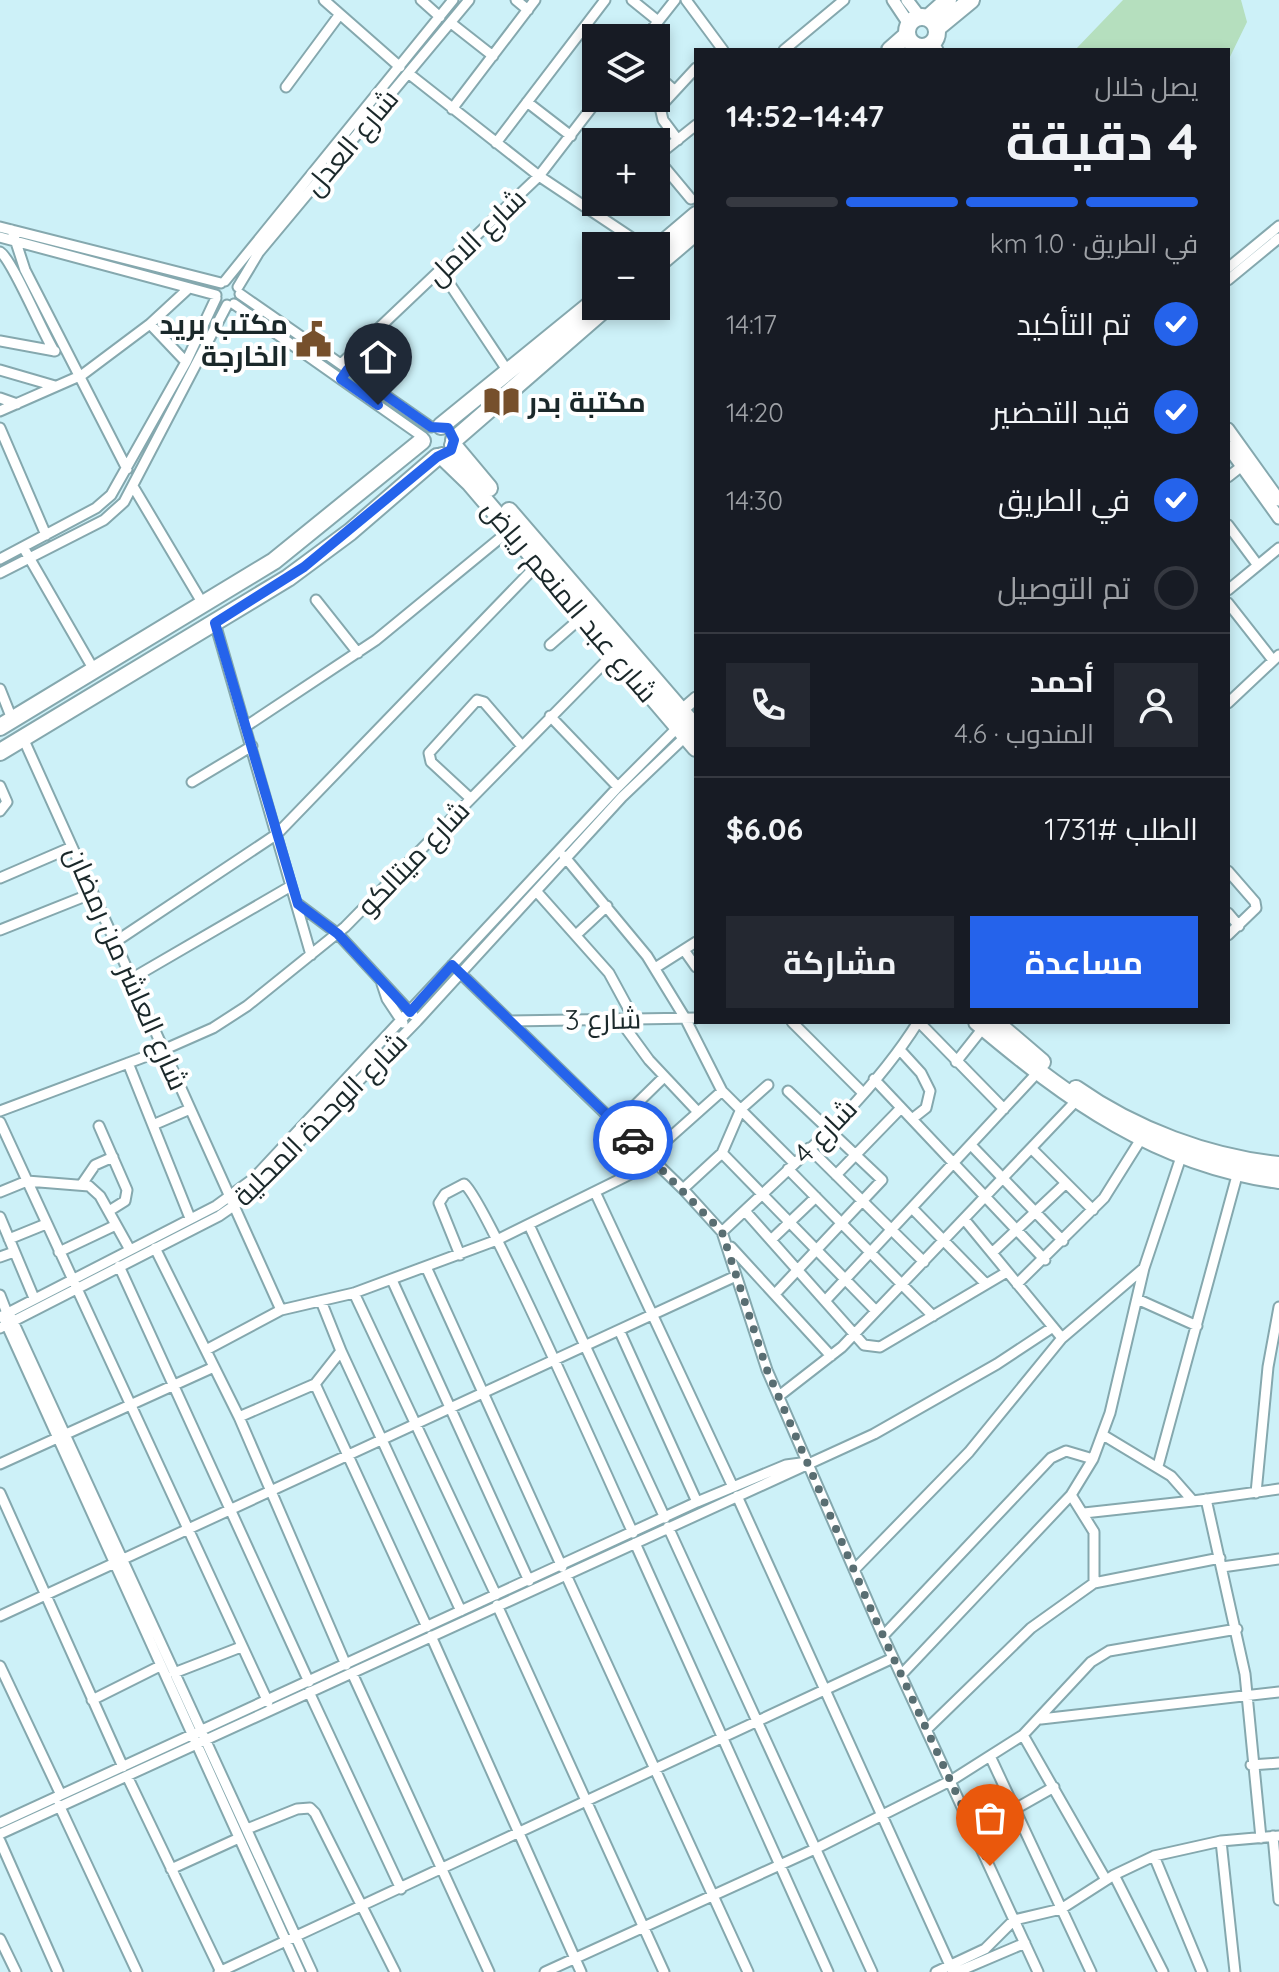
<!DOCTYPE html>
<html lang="ar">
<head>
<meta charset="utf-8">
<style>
	:root { --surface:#171b24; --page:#242831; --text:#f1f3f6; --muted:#9ea1a6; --line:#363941; --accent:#2563eb }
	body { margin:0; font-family:Quicksand,Cairo,sans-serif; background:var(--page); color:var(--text); direction:rtl; height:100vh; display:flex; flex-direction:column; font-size:30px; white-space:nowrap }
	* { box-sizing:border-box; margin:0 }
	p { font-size:26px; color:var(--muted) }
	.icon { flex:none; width:44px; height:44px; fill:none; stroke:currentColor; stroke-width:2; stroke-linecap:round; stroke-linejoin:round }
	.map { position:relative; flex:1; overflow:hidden; direction:ltr }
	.drawer { position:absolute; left:694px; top:48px; width:536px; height:976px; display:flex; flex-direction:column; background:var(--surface); border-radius:0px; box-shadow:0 4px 12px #0003; direction:rtl }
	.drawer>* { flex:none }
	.fabs { position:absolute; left:582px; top:24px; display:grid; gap:16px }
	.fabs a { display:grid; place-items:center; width:88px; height:88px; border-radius:0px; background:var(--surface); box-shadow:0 4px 12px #0003; font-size:40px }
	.pin { position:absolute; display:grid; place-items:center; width:68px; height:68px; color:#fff; margin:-82px -34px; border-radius:50% 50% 50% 0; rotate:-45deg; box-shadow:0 0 8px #0007 }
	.pin .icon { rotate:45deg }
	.courier { position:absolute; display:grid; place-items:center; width:80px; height:80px; margin:-40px; border:6px solid #2563eb; border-radius:50%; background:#fff; color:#222; box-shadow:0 2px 10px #0007 }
	.headline em { font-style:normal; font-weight:700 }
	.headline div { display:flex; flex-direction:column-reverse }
	.headline { display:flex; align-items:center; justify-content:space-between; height:136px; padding:0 32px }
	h1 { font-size:52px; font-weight:700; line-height:60px }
	.bar { display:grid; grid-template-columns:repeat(4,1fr); gap:12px 8px; align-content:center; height:96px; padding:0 32px }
	.bar i { height:10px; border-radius:6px; background:var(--line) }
	.bar .selected { background:var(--accent) }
	.bar p { grid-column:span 4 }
	.line { display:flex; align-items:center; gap:20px; padding:0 32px; border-top:2px solid var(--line) }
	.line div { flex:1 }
	.round { display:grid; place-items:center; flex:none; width:84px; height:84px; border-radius:0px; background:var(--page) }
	ol { padding:0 32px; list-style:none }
	li { display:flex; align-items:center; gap:24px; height:88px }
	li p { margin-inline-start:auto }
	li .icon { padding:8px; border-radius:50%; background:var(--accent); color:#fff; stroke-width:4 }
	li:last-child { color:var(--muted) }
	li i { width:44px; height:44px; border:4px solid var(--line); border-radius:50% }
	.cta { display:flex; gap:16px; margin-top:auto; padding:16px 32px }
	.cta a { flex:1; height:92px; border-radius:0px; background:var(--accent); color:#fff; font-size:32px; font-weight:700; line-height:92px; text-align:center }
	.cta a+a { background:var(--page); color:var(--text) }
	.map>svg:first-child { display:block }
</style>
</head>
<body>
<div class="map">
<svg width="1279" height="1972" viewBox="0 0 1279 1972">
	<rect width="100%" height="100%" fill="#cdf1f8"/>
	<path fill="#b5dfbe" d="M1123,0H1241L1247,22L1228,61V50H1075Z"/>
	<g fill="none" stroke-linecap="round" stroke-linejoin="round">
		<defs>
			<path id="minor" d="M324,0L400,67
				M421,0L440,17
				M516,0L528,10
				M632,0L658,21
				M686,0L723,50
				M451,23L493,56
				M645,38L675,0
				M784,50L844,0
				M408,73L539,176L644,246
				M656,74L673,89
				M286,87L340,14
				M527,102L571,136
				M452,109L535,0
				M678,140L663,120L660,107L696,68
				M496,143L605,0
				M656,157L691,199
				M656,157L696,125
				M0,227L221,283
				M12,230L25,270L127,469
				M0,237L216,295
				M0,252C12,259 42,332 54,351
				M1228,268L1279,226
				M441,271L509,373
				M1228,280L1279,238
				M225,281L453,0
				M238,287L259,252L469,0
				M240,294L431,427
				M234,304L423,437
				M150,324L186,362
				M0,341L55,351
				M341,364L539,176L599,98
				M0,370L55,386
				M0,398L17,404
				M0,411L82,375L150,324L189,288
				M0,428L46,535
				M1228,477L1242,466
				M134,488L203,604
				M1228,525L1257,564
				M23,547L94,670
				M0,559L96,508L111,495L186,362L216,298
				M0,573L104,520L124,502L227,305
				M1228,590L1279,548
				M316,600L358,653
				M1228,603L1272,659
				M215,623L291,886
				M550,645L582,617
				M0,689L12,719
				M1228,703L1279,655
				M550,716L618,787
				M245,727L376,640L510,530
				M23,738L281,1310
				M192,782L252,746
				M0,786L7,802L0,811
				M470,798L431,762L429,753L477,700L484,702L521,745
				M564,856L647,956L685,1018L722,1091L794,1163
				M1228,871L1255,902L1256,908L1228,935
				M0,878L72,847
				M537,892L609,973L634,1019
				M298,904L338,934L413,1015
				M1228,913L1239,926
				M0,930L93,893
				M576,935L607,906
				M115,942L277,834L538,564
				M684,950L696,967
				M452,965L683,1189L722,1232L767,1370L883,1636L1038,1972
				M655,968L696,942
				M131,979L291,886L311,955
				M382,984L387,999L403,1023
				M619,1019L649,1060L697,1111
				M510,1021L696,1018
				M792,1022L862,1092
				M919,1022L1004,1109
				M900,1050L921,1073L930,1091L926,1108L912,1119
				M956,1062L983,1028
				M128,1063L190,1218
				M874,1079L1045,1260
				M0,1111L163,1050L213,1028L247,1006L345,927L618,649
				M0,1122L268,1702
				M616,1124L664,1077
				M153,1125L190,1109
				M99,1126L127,1190L125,1201L109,1211
				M971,1145L1063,1241
				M809,1148L924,1262
				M1032,1149L1093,1210
				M722,1153L876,1311
				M649,1156L722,1091
				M788,1169L933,1316
				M836,1175L901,1108
				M82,1184L95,1165L113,1157
				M683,1189L722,1153L741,1109L768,1085
				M0,1192L27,1181L89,1186L100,1196L129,1248
				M595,1192L733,1487
				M912,1208L986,1284
				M745,1211L864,1345L880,1347L1007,1272
				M0,1217L34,1298
				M964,1219L1062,1338
				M529,1225L665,1518
				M722,1232C790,1167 868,1102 918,1022
				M9,1239L46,1224
				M771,1240L816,1197
				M731,1247L831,1356
				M155,1248L239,1417L346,1665
				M59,1252L116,1225
				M992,1253L1066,1183
				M460,1255L439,1203L445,1194L464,1184C483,1195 613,1490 633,1533
				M0,1257L14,1252
				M119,1266L309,1682
				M427,1269L562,1567
				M392,1280L529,1581
				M1017,1284L1104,1198L1141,1139
				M354,1293L496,1595
				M775,1294L882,1180L788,1091
				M0,1295L7,1313
				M1137,1299L1197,1326
				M321,1301L341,1351L315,1384L427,1627
				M825,1301L1038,1072
				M0,1317L216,1206L253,1179L618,787L678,727
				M11,1317L312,1972
				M4,1319L300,1972
				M0,1328L219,1216L245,1198L417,1021L622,797L686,736
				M620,1332L697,1502
				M206,1350L281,1310L354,1293L497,1240L655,1162
				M341,1351L461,1611
				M779,1396L842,1347L1075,1102
				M239,1417L315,1384
				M1103,1435L1171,1476L1193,1501L1279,1489
				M0,1464L214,1367
				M1158,1466L1238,1172
				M0,1493L123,1767
				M1256,1493L1268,1367L1279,1307
				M737,1496L953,1972
				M1206,1499L1245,1674L1261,1838
				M1084,1513L1193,1501
				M668,1527L872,1972
				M635,1543L828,1972
				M1222,1567L1279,1559
				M854,1570L969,1452L1062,1338L1144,1268
				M566,1575L748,1972
				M1094,1583L1220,1558
				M497,1605L664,1972
				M0,1616L736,1276
				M431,1636L581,1972
				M883,1636L1051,1458L1066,1451L1093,1459
				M0,1666L61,1795
				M174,1673L241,1647
				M352,1673L489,1972
				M901,1675L1071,1495L1093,1459L1110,1413L1144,1268L1182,1154
				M309,1692L401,1889
				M92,1700L160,1666
				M1041,1719L1279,1692
				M927,1729L1031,1628L1094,1583V1532L1071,1495
				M1023,1735L1106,1880
				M990,1756L1091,1972
				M1251,1765L1279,1763
				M127,1776L221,1972
				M59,1805L137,1972
				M1015,1809L1054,1787
				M0,1823L697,1502L786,1465L808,1462
				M247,1829L297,1809L310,1808L315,1813L395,1972
				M0,1834L874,1434L997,1364L1053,1327
				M1273,1836L1279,1900
				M0,1841L58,1972
				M1221,1841L1235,1972
				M979,1842L1022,1827
				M1154,1856L1202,1972
				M171,1869L239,1838
				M1114,1875L1163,1972
				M0,1939L16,1972
				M219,1972L893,1658
				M545,1972L815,1849L952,1780L1023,1735L1091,1662L1109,1651L1237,1629
				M936,1972L985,1949L1014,1920L1061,1909L1114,1875L1154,1856L1221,1841L1279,1836
				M957,1972L1025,1943"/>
			<path id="tertiary" d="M893,0L909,24
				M907,0L920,17
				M932,43L937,50
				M919,47L921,50
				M1228,429L1279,500
				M1228,447L1279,518
				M681,711L696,698"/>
			<path id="trunk" d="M907 32a15 15 0 1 1 30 0a15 15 0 1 1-30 0Z
				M928,18L948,0
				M937,28L971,0
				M890,50L907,35
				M656,249L696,215
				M656,266L696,232
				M441,426L596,300
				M454,440L608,306
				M453,445L489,488
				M442,456L470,483L696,748
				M509,511L696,728
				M0,727L274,561L422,441
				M0,752L288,578L350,532L437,457
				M977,1022C1068,1099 1157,1164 1279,1180
				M995,1022L1042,1062
				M1076,1089C1134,1130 1209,1158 1279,1165"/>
		</defs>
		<use href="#minor" stroke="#85a8ae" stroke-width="13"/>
		<use href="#tertiary" stroke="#85a8ae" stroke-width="15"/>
		<use href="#trunk" stroke="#85a8ae" stroke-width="20"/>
		<use href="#minor" stroke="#fff" stroke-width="9"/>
		<use href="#tertiary" stroke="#fff" stroke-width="11"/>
		<use href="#trunk" stroke="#fff" stroke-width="16"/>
	</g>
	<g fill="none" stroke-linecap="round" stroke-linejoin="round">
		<path stroke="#596e72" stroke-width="8" stroke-dasharray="0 14.4" d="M633,1140L722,1232L767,1370L873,1614L990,1866"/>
		<path stroke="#2563eb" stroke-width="10" d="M378,405L341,379L348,369L431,427L448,428L454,440L451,450L437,457L304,567L215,623L298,904L338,934L410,1012L452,965L633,1140"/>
	</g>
	<defs>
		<symbol id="civic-bare" viewBox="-9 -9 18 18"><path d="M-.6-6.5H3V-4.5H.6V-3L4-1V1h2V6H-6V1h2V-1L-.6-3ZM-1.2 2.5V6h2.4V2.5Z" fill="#76502c" stroke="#fff" stroke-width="2.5" paint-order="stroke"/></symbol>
		<symbol id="library-bare" viewBox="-9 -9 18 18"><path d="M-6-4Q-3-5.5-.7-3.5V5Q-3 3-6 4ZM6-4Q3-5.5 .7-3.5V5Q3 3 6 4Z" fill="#76502c" stroke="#fff" stroke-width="2.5" paint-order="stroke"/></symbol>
	</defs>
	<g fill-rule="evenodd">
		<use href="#civic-bare" x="288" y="314" width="51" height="51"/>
		<use href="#library-bare" x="476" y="376" width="51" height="51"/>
	</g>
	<g text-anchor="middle" stroke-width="8" stroke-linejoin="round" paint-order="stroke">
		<g font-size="28" fill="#1a282a" stroke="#fff">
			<text transform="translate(351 142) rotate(-50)" y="10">شارع العدل</text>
			<text transform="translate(476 237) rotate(-44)" y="10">شارع الامل</text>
			<text transform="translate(570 601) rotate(50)" y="10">شارع عبد المنعم رياض</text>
			<text transform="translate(413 858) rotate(-46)" y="10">شارع ميتالكو</text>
			<text transform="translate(127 968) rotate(66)" y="10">شارع العاشر من رمضان</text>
			<text transform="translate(603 1019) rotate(-1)" y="10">شارع 3</text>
			<text transform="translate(320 1119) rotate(-45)" y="10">شارع الوحدة المحلية</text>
			<text transform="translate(825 1131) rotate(-46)" y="10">شارع 4</text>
		</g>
		<g font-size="28" font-weight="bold" fill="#1a282a" stroke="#fff" text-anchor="end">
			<text x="288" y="334">مكتب بريد<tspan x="288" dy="32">الخارجة</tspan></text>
			<text x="528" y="412" text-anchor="start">مكتبة بدر</text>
		</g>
	</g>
</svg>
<div class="fabs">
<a><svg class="icon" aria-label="layers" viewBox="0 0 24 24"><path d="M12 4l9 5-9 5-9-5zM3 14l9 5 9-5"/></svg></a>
<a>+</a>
<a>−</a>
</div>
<div class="pin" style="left:990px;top:1866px;background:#ea580c"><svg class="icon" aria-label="bag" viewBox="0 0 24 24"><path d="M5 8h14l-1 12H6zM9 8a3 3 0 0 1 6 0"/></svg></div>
<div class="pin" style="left:378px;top:405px;background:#1f2937"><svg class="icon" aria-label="home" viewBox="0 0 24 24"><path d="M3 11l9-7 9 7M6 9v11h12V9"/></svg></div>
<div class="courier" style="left:633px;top:1140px"><svg class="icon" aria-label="car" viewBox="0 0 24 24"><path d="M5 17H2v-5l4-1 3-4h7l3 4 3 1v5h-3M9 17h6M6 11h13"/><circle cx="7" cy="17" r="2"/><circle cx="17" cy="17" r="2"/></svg></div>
<section class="drawer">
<div class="headline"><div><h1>4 دقيقة</h1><p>يصل خلال</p></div><em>14:47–14:52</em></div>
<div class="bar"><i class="selected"></i><i class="selected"></i><i class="selected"></i><i></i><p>في الطريق · 1.0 km</p></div>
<ol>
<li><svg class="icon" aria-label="check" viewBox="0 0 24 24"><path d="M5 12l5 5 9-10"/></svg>تم التأكيد<p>14:17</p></li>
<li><svg class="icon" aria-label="check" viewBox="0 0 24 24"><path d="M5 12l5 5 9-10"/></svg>قيد التحضير<p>14:20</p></li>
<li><svg class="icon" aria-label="check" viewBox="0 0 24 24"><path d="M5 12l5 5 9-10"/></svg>في الطريق<p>14:30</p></li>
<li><i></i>تم التوصيل</li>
</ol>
<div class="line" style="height:144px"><a class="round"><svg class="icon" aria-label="person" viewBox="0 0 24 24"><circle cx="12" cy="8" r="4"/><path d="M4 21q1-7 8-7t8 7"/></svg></a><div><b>أحمد</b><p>المندوب · 4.6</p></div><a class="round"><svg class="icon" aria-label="phone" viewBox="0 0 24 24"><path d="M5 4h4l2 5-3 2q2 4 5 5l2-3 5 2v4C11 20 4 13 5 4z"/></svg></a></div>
<div class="line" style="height:104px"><div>الطلب #1731</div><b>$6.06</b></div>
<div class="cta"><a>مساعدة</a><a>مشاركة</a></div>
</section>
</div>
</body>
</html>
